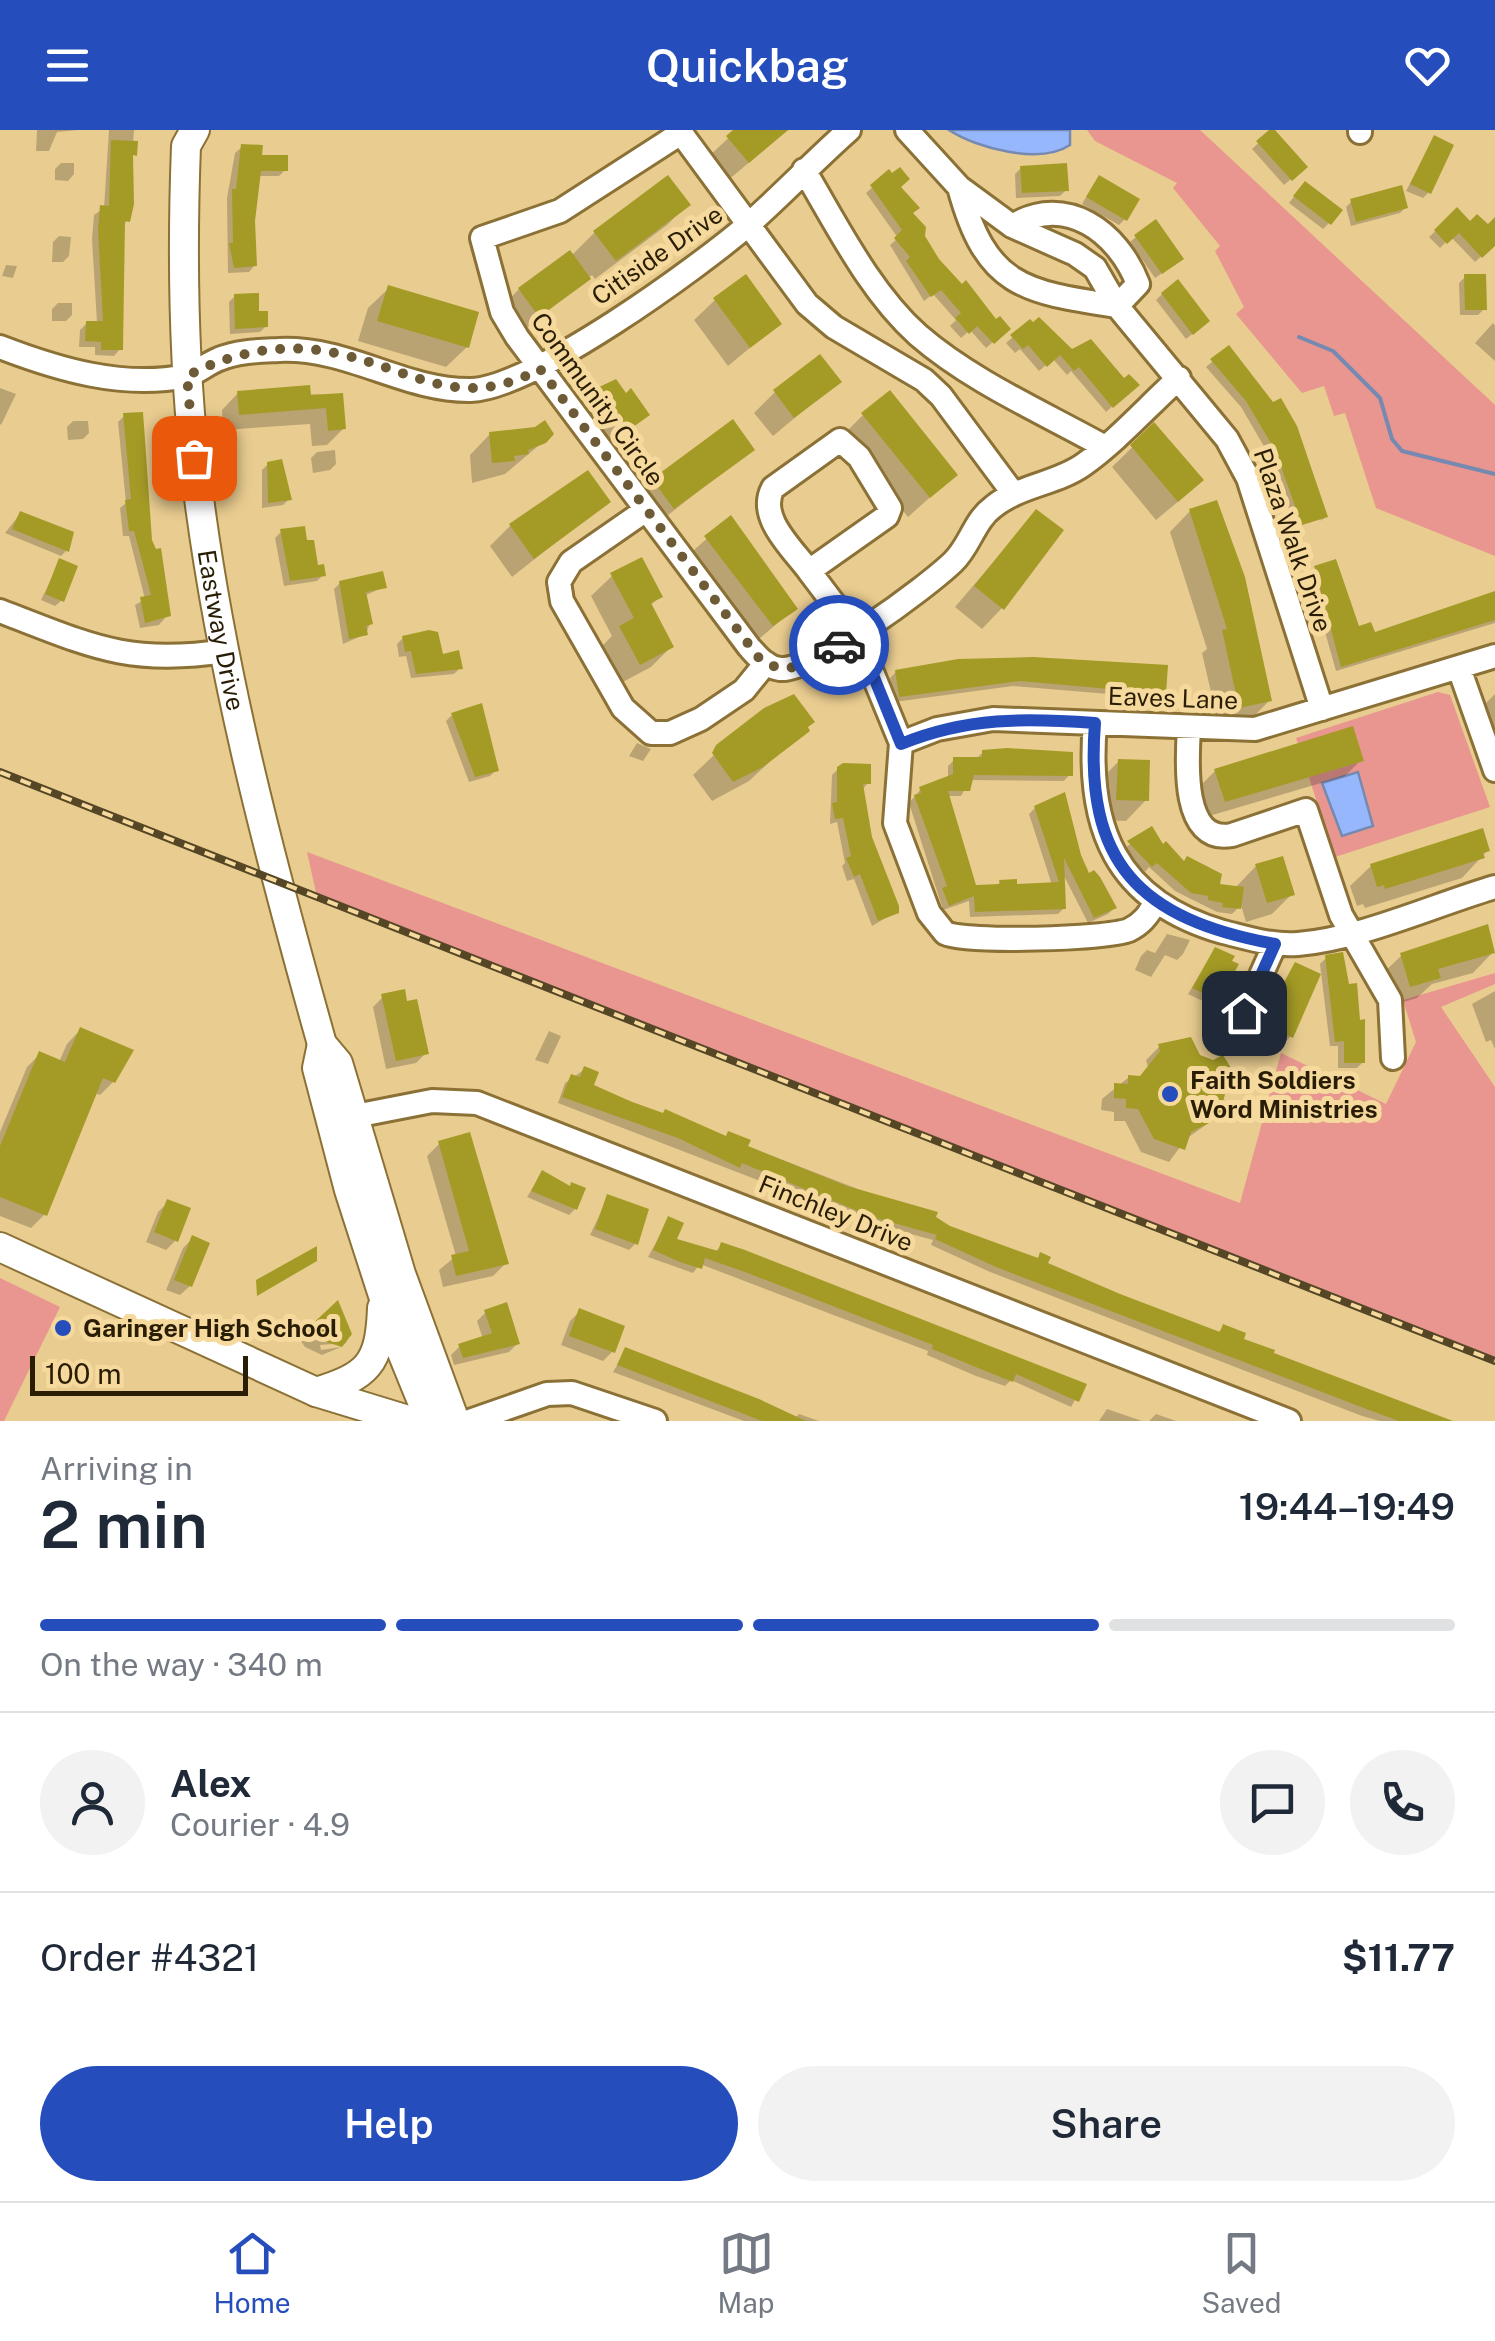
<!DOCTYPE html>
<html lang="en">
<head>
<meta charset="utf-8">
<style>
	:root { --surface:#fff; --page:#f2f2f3; --text:#1f2937; --muted:#747a83; --line:#e0e1e3; --accent:#254ebc }
	body { margin:0; font-family:"Public Sans",sans-serif; background:var(--page); color:var(--text); height:100vh; display:flex; flex-direction:column; font-size:38px; white-space:nowrap }
	* { box-sizing:border-box; margin:0 }
	p { font-size:32px; color:var(--muted) }
	.icon { flex:none; width:55px; height:55px; fill:none; stroke:currentColor; stroke-width:2; stroke-linecap:round; stroke-linejoin:round }
	.map { position:relative; height:1291px; overflow:hidden }
	.panel { display:flex; flex-direction:column; background:var(--surface); flex:1 }
	.panel>* { flex:none }
	.scale { position:absolute; left:30px; bottom:25px; width:218px; box-sizing:border-box; padding-left:10px; border:5px solid #291e05; border-top:0; font-size:28px; line-height:35px; white-space:nowrap; color:#291e05; -webkit-text-stroke:8px #f6d99d; paint-order:stroke }
	.pin { position:absolute; display:grid; place-items:center; width:85px; height:85px; color:#fff; margin:-42px; border-radius:20px; box-shadow:0 5px 15px #0006 }
	.courier { position:absolute; display:grid; place-items:center; width:100px; height:100px; margin:-50px; border:8px solid #254ebc; border-radius:50%; background:#fff; color:#222; box-shadow:0 2px 12px #0007 }
	.overview em { font-style:normal; font-weight:600 }
	.overview div { display:flex; flex-direction:column-reverse }
	.overview { display:flex; align-items:center; justify-content:space-between; height:170px; padding:0 40px }
	h1 { font-size:65px; font-weight:600; line-height:75px }
	.bar { display:grid; grid-template-columns:repeat(4,1fr); gap:15px 10px; align-content:center; height:120px; padding:0 40px }
	.bar i { height:12px; border-radius:8px; background:var(--line) }
	.bar .current { background:var(--accent) }
	.bar p { grid-column:span 4 }
	.line { display:flex; align-items:center; gap:25px; padding:0 40px; border-top:2px solid var(--line) }
	.line div { flex:1 }
	.round { display:grid; place-items:center; flex:none; width:105px; height:105px; border-radius:52px; background:var(--page) }
	.primary-button { display:flex; gap:20px; margin-top:auto; padding:20px 40px }
	.primary-button a { flex:1; height:115px; border-radius:60px; background:var(--accent); color:#fff; font-size:40px; font-weight:600; line-height:115px; text-align:center }
	.primary-button a+a { background:var(--page); color:var(--text) }
	header { display:flex; justify-content:space-between; align-items:center; height:130px; padding:0 40px; background:var(--accent); color:#fff; font-size:45px; font-weight:600 }
	.tab-bar { display:flex; justify-content:space-around; align-items:center; height:140px; border-top:2px solid var(--line); background:var(--surface); font-size:28px; color:var(--muted) }
	.tab-bar a { display:grid; justify-items:center; gap:5px }
	.tab-bar .current { color:var(--accent) }
	.map>svg:first-child { display:block }
</style>
</head>
<body>
<header><svg class="icon" aria-label="menu" viewBox="0 0 24 24"><path d="M4 6h16M4 12h16M4 18h16"/></svg>Quickbag<svg class="icon" aria-label="heart" viewBox="0 0 24 24"><path d="M12 20l-8-8c-3-5 5-10 8-4 3-6 11-1 8 4z"/></svg></header>
<div class="map">
<svg width="1495" height="1291" viewBox="0 0 1495 1291">
	<rect width="100%" height="100%" fill="#e9cc90"/>
	<path fill="#e8968f" d="M1087,0H1200L1495,275V426L1376,378L1345,283L1334,286L1324,256L1302,263L1236,184L1244,177L1215,121L1220,116L1173,58L1177,53L1095,11Z
		M1438,562L1450,565L1490,677L1335,727L1296,608Z
		M307,722L1240,1073L1281,923L1386,974L1416,912L1403,870L1495,843V854L1441,877L1495,957V1230L317,767Z
		M0,1148L60,1177L4,1291H0Z"/>
	<path fill="#96b7fb" stroke="#7589b1" stroke-width="2.5" d="M949,0H1070V15C1040,35 976,18 949,0Z
		M1358,642L1373,696L1342,706L1322,653Z"/>
	<path fill="#0003" d="M37,0H78L57,2L49,21H36Z
		M109,0H134L127,91L123,95L120,219L114,226L95,225V217H79L80,200L87,193H97L92,109L94,85L104,78Z
		M737,0H788L727,51L707,28Z
		M1272,0L1305,37L1284,55L1252,19Z
		M1434,8L1429,62L1423,68L1406,61Z
		M242,17L285,40L279,46H258L252,91L255,135L249,142L228,143L227,68L235,23Z
		M61,33H74V44L68,51L55,50V39Z
		M1021,38L1066,60L1060,66L1016,68L1015,44Z
		M888,43L937,130L1002,204L986,218L970,200L961,208L950,196L956,190L933,164L924,171L890,115L898,108L866,63Z
		M1094,54L1125,89L1119,95L1082,74Z
		M1299,60L1329,93L1323,99L1289,73Z
		M1352,71L1406,77L1400,83L1351,96L1346,77Z
		M687,75L667,95L595,149L592,145L518,205L499,180L519,159L571,126L595,102Z
		M1457,81L1470,95L1488,98L1495,91V113L1475,132L1451,107L1440,118L1429,107Z
		M59,106L71,107L69,126L63,132H52L53,112Z
		M1136,107L1174,135L1155,148L1130,112Z
		M6,135L17,136L13,148L2,146Z
		M1465,147L1484,179L1478,185H1460L1459,153Z
		M389,158L467,217L446,237L358,211L368,178Z
		M1162,164L1201,197L1186,209L1156,170Z
		M235,166L266,196L260,202L230,204L229,172Z
		M715,170L779,194L728,236L694,190Z
		M58,173H72V185L66,191H52V179Z
		M1030,192L1071,222L1136,255L1106,282L1071,241L1067,245L1053,229L1039,241L1020,219L1015,223L1006,213Z
		M1493,193L1495,196V231L1475,213Z
		M1228,218L1325,387L1321,391V387L1294,395L1265,318L1241,277L1206,237Z
		M838,252L773,306L754,283L775,262Z
		M605,254L647,285L605,321L573,283Z
		M0,258L16,264L1,295L0,294Z
		M238,263L341,265L344,298L327,315L312,316L310,294L223,300L222,280Z
		M863,285L955,345L908,387L843,305Z
		M124,286L150,410L154,422H158L165,488L159,495L140,498L135,475L145,469L129,406H123L120,378L126,373L118,292Z
		M73,291H88L89,303L83,309L68,310L67,297Z
		M1154,296L1180,370L1156,390L1112,337Z
		M490,304L544,311L505,344L472,353L470,325Z
		M752,319L653,397L633,371L654,351Z
		M335,320L336,334L330,340L313,343L311,328L317,322Z
		M268,334L289,369L283,375L262,378V340Z
		M588,343L607,372L512,447L490,416L510,396Z
		M1190,381L1270,570L1249,591L1219,597L1202,523L1207,519L1170,402Z
		M1036,382L1002,478L982,499L955,477Z
		M20,384L66,421L61,426L5,403Z
		M730,388L795,478L752,515L685,428Z
		M281,402L323,445L317,451L284,456L275,408Z
		M60,431L62,470L55,476L41,470Z
		M1315,439L1357,499L1373,505L1495,467V493L1336,541L1309,445Z
		M612,446L660,466L650,476L671,517L651,537L619,554L600,518L612,506L591,466Z
		M340,453L384,457L364,466L370,493L366,504L343,514L334,459Z
		M403,508L441,527L460,538L454,544L411,548L406,526L399,527L397,514Z
		M1033,529L1163,562L1157,568L1013,556L894,572L890,548L896,542Z
		M1495,564V619L1481,578Z
		M452,585L496,640L490,646L469,652L446,591Z
		M791,612L749,651L712,671L693,645L714,625Z
		M637,613L651,619L643,631L629,626Z
		M983,622L1070,644L1064,651L970,650L961,666H947L975,758L995,757L1000,752L1015,757L1052,755L1029,684L1035,678L1079,725L1088,746L1114,778L1108,784L1088,793L1062,742L1064,778L1058,784L970,787L969,771L943,780L909,673L920,660L948,649V636L954,630L976,629Z
		M1361,630L1345,646L1209,686L1199,657L1215,641Z
		M1119,631L1146,670L1126,691L1097,690L1098,652Z
		M839,638L868,653L862,660L869,707L896,782L872,796L854,749L847,751L842,736L845,733L837,692L830,694L832,645Z
		M1151,700L1162,718L1217,756L1234,759L1256,736L1292,764L1272,784L1246,792L1241,775L1232,784L1217,782L1175,761L1149,737L1145,742L1123,719Z
		M1488,720L1462,748L1365,778L1363,774L1357,776L1350,756L1371,736Z
		M1167,804L1190,810L1183,824L1177,830L1165,825L1151,847L1135,840L1141,826L1147,820L1155,823Z
		M1216,820L1217,869L1211,875L1188,864Z
		M1493,822L1473,843L1432,854L1417,868L1390,876L1381,845L1402,825Z
		M1326,828L1363,932L1357,938H1338V916H1330L1320,834Z
		M1295,835L1291,906L1285,912L1258,900Z
		M1495,861V919L1491,910L1486,912L1472,874Z
		M383,867L426,923L416,933L386,939L373,877Z
		M80,900L131,921L113,952L100,965L94,963L44,1085L31,1098L0,1086V1002L27,937L40,924L59,932L67,914Z
		M549,901L561,906L548,934L535,930Z
		M1160,916L1198,927L1236,952L1222,966L1217,987L1186,1009L1169,1032L1141,1022L1125,991H1114V982L1101,980L1102,969L1129,947L1139,948L1148,937L1146,930Z
		M585,939L591,956L933,1088L963,1104L1035,1130L1041,1125L1045,1134L1217,1203L1224,1197L1240,1211L1271,1225L1448,1291H1380L1362,1286L990,1142L931,1115L933,1110L866,1092L558,973L565,953Z
		M440,1013L506,1133L493,1146L443,1157L439,1140L456,1126L427,1026Z
		M542,1043L575,1079L569,1085L527,1067Z
		M608,1067L635,1114L629,1120L590,1105Z
		M168,1072L176,1110L166,1120L146,1112L158,1082Z
		M669,1089L674,1111L716,1121L722,1115L1083,1256L1071,1277L1011,1250L1005,1256L976,1246L927,1225L928,1221L700,1134L693,1143L648,1127Z
		M193,1108L190,1156L180,1165L166,1160L183,1118Z
		M337,1175L349,1204L346,1213L320,1215L321,1220L341,1217L322,1225L305,1217L300,1210Z
		M580,1181L613,1221L603,1231L561,1215L570,1191Z
		M486,1182L518,1213L509,1222L454,1235L451,1225L459,1217L483,1209L477,1191Z
		M626,1220L794,1289L799,1284L819,1291H744L613,1242Z
		M1107,1279L1142,1291H1099Z
		M1156,1284L1176,1291H1149Z"/>
	<g fill="none" stroke-linecap="round" stroke-linejoin="round">
		<path stroke="#7589b1" stroke-width="4" d="M1299,207L1333,221L1380,268L1392,309L1402,321L1495,344"/>
	</g>
	<path fill="#a49b26" d="M733,0H788L749,33L726,6Z
		M1269,0H1275L1308,37L1292,51L1256,11Z
		M1434,5L1454,15L1431,64L1410,54Z
		M111,10L138,11L137,26L133,25L134,74L130,92L125,91L123,220H101V212L85,211L86,191H103L98,100L100,75L109,76Z
		M241,14L263,15L262,25H288V41H261L255,91L257,136L234,138L229,113H233L232,59H236Z
		M1067,33L1069,61L1022,63L1020,36Z
		M900,37L910,49L901,57L920,78L913,83L926,97L925,106L939,129L962,154L966,150L996,189L1000,186L1011,199L994,214L977,196L969,204L955,188L961,183L941,160L931,167L906,131L910,127L894,108L902,100L870,55L889,39L892,43Z
		M668,45L691,75L616,131L593,101Z
		M1099,45L1140,69L1127,91L1086,67Z
		M1305,51L1343,80L1331,95L1293,66Z
		M1402,55L1408,78L1356,92L1350,69Z
		M1457,77L1470,91L1477,84L1488,94L1495,87V116L1482,128L1459,103L1447,114L1434,100Z
		M1156,89L1184,129L1162,144L1134,105Z
		M570,120L591,149L539,187L518,158Z
		M746,144L782,194L750,218L713,168Z
		M1464,144H1486L1487,180H1465Z
		M1178,149L1210,191L1193,205L1161,163Z
		M388,155L479,182L469,218L377,191Z
		M259,163V181H268V197L235,199L234,164Z
		M1039,187L1072,219L1091,209L1124,248L1129,244L1140,255L1113,278L1079,237L1074,241L1060,225L1047,237L1028,215L1023,219L1010,205L1030,189L1033,192Z
		M1229,215L1273,272L1281,268L1297,296L1328,387L1302,395L1275,320L1246,271L1210,229Z
		M820,224L842,252L794,288L773,260Z
		M616,249L626,263L631,258L650,285L626,302L591,261Z
		M310,255L311,265L343,263L346,299L328,301L326,278L239,285L237,261Z
		M890,260L958,345L930,368L861,283Z
		M143,282L152,410L156,419L161,418L171,486L145,493L140,467L151,465L134,401H129L125,370L131,369L123,283Z
		M733,289L755,320L674,379L652,349Z
		M545,290L554,304L546,313L528,320L529,324L514,326L515,331L492,333L489,302L535,297Z
		M1154,292L1204,350L1178,372L1130,315Z
		M282,329L292,370L268,373L267,332Z
		M588,340L611,372L534,429L509,394Z
		M1217,370L1245,447L1272,571L1239,578L1222,500L1227,499L1189,379Z
		M1036,379L1064,400L1004,480L974,456Z
		M20,381L74,402L69,422L12,399Z
		M731,385L798,479L773,496L704,406Z
		M305,396L307,410H314L318,435L324,434L326,446L290,451L280,399Z
		M642,427L663,467L651,473L674,517L640,535L619,496L634,488L610,443Z
		M59,428L78,436L64,472L45,464Z
		M1336,429L1359,496L1371,492L1375,502L1495,461V490L1341,537L1314,436Z
		M383,441L387,458L366,462L373,494L366,496L368,505L349,509L339,451Z
		M429,500L438,502L443,524L459,520L463,539L416,544L411,521L405,522L402,506Z
		M1033,527L1168,535L1166,564L1020,551L899,567L895,540L958,529Z
		M794,564L815,592L808,597L810,601L763,637L733,652L712,623L716,615L764,578Z
		M482,573L499,641L475,647L451,583Z
		M1353,596L1364,631L1225,672L1214,639Z
		M1007,618L1073,622V646L974,645L970,661H948L976,755L1000,754L999,750L1017,749V754L1059,752L1034,676L1065,662L1081,725L1089,743L1094,740L1100,747L1117,778L1094,788L1064,728L1066,779L975,782L974,766L949,776L942,758L947,756L914,665L921,663L919,657L953,644V627H982V620Z
		M1118,629L1150,630L1149,671L1116,670Z
		M843,633L871,634V654H863L872,707L899,776V783L878,791L860,744L854,747L846,728L851,726L843,688L835,689L832,673L837,672V637Z
		M1152,696L1163,714L1166,711L1184,731L1187,726L1222,744L1220,754L1244,757L1241,779L1222,777L1223,773L1208,770V766L1191,763L1157,733L1152,737L1127,711Z
		M1483,698L1490,721L1483,723L1485,728L1385,759L1384,755L1377,757L1370,734Z
		M1283,726L1295,765L1267,773L1255,734Z
		M1488,794L1495,823L1438,839L1441,848L1410,857L1400,823Z
		M1215,817L1235,826L1232,831L1239,834L1219,870L1192,858Z
		M1343,822L1349,854L1357,853L1360,890L1365,889V933H1344V911L1335,912L1325,825Z
		M1295,832L1321,844L1293,908L1262,893Z
		M405,859L407,871L417,869L429,924L396,931L381,864Z
		M80,897L134,920L115,953L103,948L47,1086L0,1067V1016L39,921L65,932Z
		M1191,907L1200,925L1213,930L1223,925L1240,952L1226,960L1219,988L1191,1002L1185,1020L1154,1009L1138,979L1126,978V969L1114,968V953L1128,954V945L1140,946L1160,921L1158,914Z
		M584,936L599,942L594,955L632,972L663,983L665,979L726,1006L728,1001L751,1010L748,1016L847,1056L938,1082L936,1087L950,1096L1038,1128L1040,1122L1051,1127L1048,1133L1120,1164L1220,1202L1223,1194L1246,1203L1244,1209L1275,1220L1274,1223L1453,1291H1399L1369,1280L996,1137L935,1109L937,1105L872,1087L742,1033L740,1038L678,1008L562,967L571,944L580,947Z
		M470,1002L509,1134L456,1146L451,1125L469,1121L438,1011Z
		M542,1040L570,1056L571,1052L586,1058L577,1080L531,1061Z
		M607,1064L649,1079L638,1115L595,1099Z
		M167,1069L191,1078L178,1112L154,1102Z
		M668,1086L684,1093L677,1109L718,1121L721,1112L745,1120L1087,1254L1079,1272L1016,1244L1013,1252L983,1240L932,1219L933,1215L745,1142L705,1128L702,1139L680,1132L653,1120Z
		M192,1105L210,1113L192,1157L174,1150Z
		M317,1116V1131L257,1166L256,1150Z
		M338,1170L352,1204L342,1217L314,1208L308,1198Z
		M507,1172L520,1214L463,1228L458,1214L492,1203L484,1180Z
		M579,1178L625,1196L615,1223L569,1206Z
		M625,1217L759,1269L806,1291H762L617,1235Z"/>
	<g fill="none" stroke-linecap="round" stroke-linejoin="round">
		<defs>
			<path id="minor" d="M907,0L959,57L1012,96L1075,124L1095,138L1117,176L1227,309L1248,348L1322,579
				M1360,0V2
				M804,40C837,95 869,161 918,205C971,251 1042,282 1103,316
				M959,57C986,156 1022,162 1117,176
				M1012,96C1066,63 1118,102 1138,154L1117,176
				M0,217C57,239 123,259 186,246C197,243 208,233 219,229C238,221 259,221 279,220C349,217 404,261 471,260C533,258 699,137 749,94C783,64 815,30 849,0
				M840,310L859,327L890,378L887,386L809,441C792,418 757,387 773,358Z
				M1013,363L941,266L924,250L834,197L807,174L681,3L560,81L482,108L502,182L517,207L749,517C758,527 766,537 780,539C813,542 927,457 953,432C970,416 974,391 993,377C1020,355 1056,354 1083,335C1117,311 1148,276 1179,248
				M646,380L571,432L559,452L562,471L623,578L651,603H670L701,589L744,560L766,533
				M809,441L856,503L901,613
				M0,481C89,515 128,536 225,521
				M1459,538L1495,640
				M1095,593C1086,697 1115,771 1223,802C1248,808 1272,816 1298,814C1360,809 1434,775 1495,757
				M1189,598C1187,630 1181,715 1232,705L1306,680L1341,785L1390,870L1393,928
				M901,613L937,599L993,589L1255,599L1495,526
				M901,613L895,693L929,783L945,803C966,813 1106,809 1129,800C1142,794 1149,785 1155,772
				M1244,883L1275,814
				M355,986L432,971L477,973L1289,1291
				M470,1291L547,1264L572,1263L655,1291"/>
			<g id="major">
				<path id="s1" d="M195,0L186,16C182,120 183,223 194,327C216,526 268,722 322,914L338,933L401,1144L455,1291"/>
				<path d="M322,914L317,938L349,1060L399,1215L430,1291"/>
				<path d="M0,1117L316,1262L411,1291"/>
				<path d="M316,1262C368,1246 380,1234 382,1178"/>
			</g>
		</defs>
		<use href="#minor" stroke="#8b7136" stroke-width="28"/>
		<use href="#major" stroke="#8b7136" stroke-width="32"/>
		<use href="#minor" stroke="#fff" stroke-width="22"/>
		<use href="#major" stroke="#fff" stroke-width="28"/>
		<defs>
			<path id="rail" d="M0,642L1495,1231"/>
		</defs>
		<use href="#rail" stroke="#554625" stroke-width="8"/>
		<use href="#rail" stroke="#f6d99d" stroke-width="4" stroke-dasharray="11" stroke-linecap="butt"/>
	</g>
	<g fill="none" stroke-linecap="round" stroke-linejoin="round">
		<path stroke="#6c5b36" stroke-width="10" stroke-dasharray="0 18" d="M194,328L187,246C232,222 284,212 335,223C413,239 459,283 540,239L759,528C787,550 813,531 839,515"/>
		<path stroke="#254ebc" stroke-width="12" d="M839,515L856,503L901,614C967,587 1025,588 1095,593C1084,733 1139,789 1275,814L1244,883"/>
	</g>
	<g fill="#254ebc" stroke="#f6d99d" stroke-width="4">
		<circle cx="1170" cy="964" r="10"/>
		<circle cx="63" cy="1198" r="10"/>
	</g>
	<g text-anchor="middle" stroke-width="10" stroke-linejoin="round" paint-order="stroke">
		<g font-size="25" fill="#291e05" stroke="#f6d99d">
			<text transform="translate(657 125) rotate(-35)" y="9">Citiside Drive</text>
			<text transform="translate(598 269) rotate(54)" y="9">Community Circle</text>
			<text transform="translate(1293 410) rotate(71)" y="9">Plaza Walk Drive</text>
			<text dy="9" stroke="none"><textPath href="#s1" startOffset="505">Eastway Drive</textPath></text>
			<text transform="translate(1173 568) rotate(2)" y="9">Eaves Lane</text>
			<text transform="translate(836 1083) rotate(22)" y="9">Finchley Drive</text>
		</g>
		<g font-size="25" font-weight="bold" fill="#291e05" stroke="#f6d99d" text-anchor="start">
			<text x="1190" y="959">Faith Soldiers<tspan x="1190" dy="29">Word Ministries</tspan></text>
			<text x="83" y="1207">Garinger High School</text>
		</g>
	</g>
</svg>
<div class="scale">100 m</div>
<div class="pin" style="left:194px;top:328px;background:#ea580c"><svg class="icon" aria-label="bag" viewBox="0 0 24 24"><path d="M5 8h14l-1 12H6zM9 8a3 3 0 0 1 6 0"/></svg></div>
<div class="pin" style="left:1244px;top:883px;background:#1f2937"><svg class="icon" aria-label="home" viewBox="0 0 24 24"><path d="M3 11l9-7 9 7M6 9v11h12V9"/></svg></div>
<div class="courier" style="left:839px;top:515px"><svg class="icon" aria-label="car" viewBox="0 0 24 24"><path d="M5 17H2v-5l4-1 3-4h7l3 4 3 1v5h-3M9 17h6M6 11h13"/><circle cx="7" cy="17" r="2"/><circle cx="17" cy="17" r="2"/></svg></div>
</div>
<section class="panel">
<div class="overview"><div><h1>2 min</h1><p>Arriving in</p></div><em>19:44–19:49</em></div>
<div class="bar"><i class="current"></i><i class="current"></i><i class="current"></i><i></i><p>On the way · 340 m</p></div>
<div class="line" style="height:180px"><a class="round"><svg class="icon" aria-label="person" viewBox="0 0 24 24"><circle cx="12" cy="8" r="4"/><path d="M4 21q1-7 8-7t8 7"/></svg></a><div><b>Alex</b><p>Courier · 4.9</p></div><a class="round"><svg class="icon" aria-label="chat" viewBox="0 0 24 24"><path d="M4 5h16v11H9l-5 4z"/></svg></a><a class="round"><svg class="icon" aria-label="phone" viewBox="0 0 24 24"><path d="M5 4h4l2 5-3 2q2 4 5 5l2-3 5 2v4C11 20 4 13 5 4z"/></svg></a></div>
<div class="line" style="height:130px"><div>Order #4321</div><b>$11.77</b></div>
<div class="primary-button"><a>Help</a><a>Share</a></div>
</section>
<nav class="tab-bar">
<a class="current"><svg class="icon" aria-label="home" viewBox="0 0 24 24"><path d="M3 11l9-7 9 7M6 9v11h12V9"/></svg>Home</a>
<a><svg class="icon" aria-label="map" viewBox="0 0 24 24"><path d="M3 6l6-2 6 2 6-2v14l-6 2-6-2-6 2zM9 4v14M15 6v14"/></svg>Map</a>
<a><svg class="icon" aria-label="saved" viewBox="0 0 24 24"><path d="M7 4h10v16l-5-4-5 4z"/></svg>Saved</a>
</nav>
</body>
</html>
